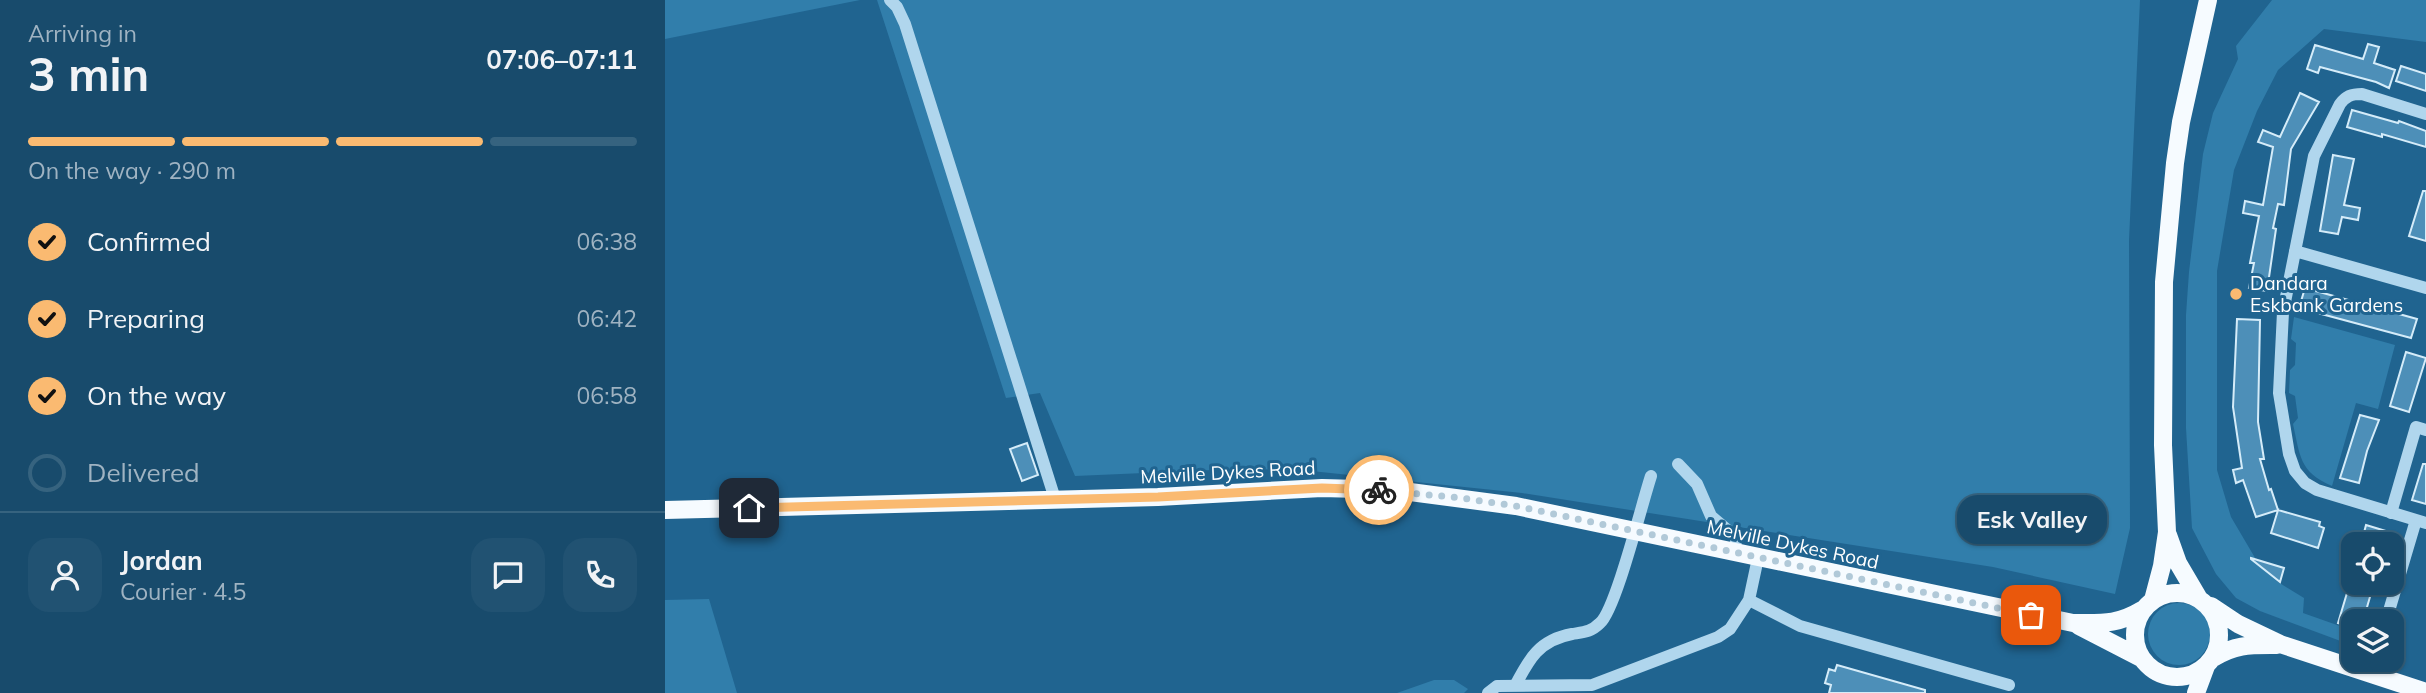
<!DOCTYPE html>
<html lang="en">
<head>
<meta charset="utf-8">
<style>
	:root { --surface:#184b6c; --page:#215272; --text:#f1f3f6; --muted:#9fb3c2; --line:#36637f; --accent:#faba71 }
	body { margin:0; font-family:Mulish,sans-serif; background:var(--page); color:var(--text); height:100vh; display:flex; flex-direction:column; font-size:26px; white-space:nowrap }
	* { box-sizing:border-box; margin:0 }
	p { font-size:23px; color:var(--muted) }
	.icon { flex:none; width:38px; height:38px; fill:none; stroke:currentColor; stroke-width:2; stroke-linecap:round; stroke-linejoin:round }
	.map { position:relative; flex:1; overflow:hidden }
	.sheet { display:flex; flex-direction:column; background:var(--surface); width:665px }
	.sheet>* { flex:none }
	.buttons { position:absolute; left:1676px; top:532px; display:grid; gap:14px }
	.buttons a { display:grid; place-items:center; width:63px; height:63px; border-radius:14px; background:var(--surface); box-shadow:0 2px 5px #0004,0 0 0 2px var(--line); font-size:35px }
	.pin { position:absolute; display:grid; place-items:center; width:60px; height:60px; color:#fff; margin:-30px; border-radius:14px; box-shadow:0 4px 10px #0006 }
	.courier { position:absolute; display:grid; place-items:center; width:70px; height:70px; margin:-35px; border:5px solid #faba71; border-radius:50%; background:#fff; color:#222; box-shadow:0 2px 9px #0007 }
	.bubble { position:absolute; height:49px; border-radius:21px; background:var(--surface); box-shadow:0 2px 5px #0004,0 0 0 2px var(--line); font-size:23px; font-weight:700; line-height:49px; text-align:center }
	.summary em { font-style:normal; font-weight:700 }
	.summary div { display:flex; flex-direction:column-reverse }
	.summary { display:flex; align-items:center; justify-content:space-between; height:119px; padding:0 28px }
	h1 { font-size:46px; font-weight:700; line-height:52px }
	.bar { display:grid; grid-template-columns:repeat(4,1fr); gap:10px 7px; align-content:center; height:84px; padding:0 28px }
	.bar i { height:9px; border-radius:5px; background:var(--line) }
	.bar .current { background:var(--accent) }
	.bar p { grid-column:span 4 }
	.line { display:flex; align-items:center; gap:18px; padding:0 28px; border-top:2px solid var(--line) }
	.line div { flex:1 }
	.round { display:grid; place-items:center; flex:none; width:74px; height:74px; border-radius:21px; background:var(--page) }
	ol { padding:0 28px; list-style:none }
	li { display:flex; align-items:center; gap:21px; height:77px }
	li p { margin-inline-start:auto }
	li .icon { padding:7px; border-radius:50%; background:var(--accent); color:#111; stroke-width:4 }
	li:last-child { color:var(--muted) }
	li i { width:38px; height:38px; border:4px solid var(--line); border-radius:50% }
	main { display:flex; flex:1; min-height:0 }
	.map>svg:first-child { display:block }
</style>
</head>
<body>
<main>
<section class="sheet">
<div class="summary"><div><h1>3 min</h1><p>Arriving in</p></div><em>07:06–07:11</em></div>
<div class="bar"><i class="current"></i><i class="current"></i><i class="current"></i><i></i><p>On the way · 290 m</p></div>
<ol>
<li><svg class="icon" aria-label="check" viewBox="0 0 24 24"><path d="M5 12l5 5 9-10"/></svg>Confirmed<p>06:38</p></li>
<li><svg class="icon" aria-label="check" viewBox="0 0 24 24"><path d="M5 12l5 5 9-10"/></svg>Preparing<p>06:42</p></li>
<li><svg class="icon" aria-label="check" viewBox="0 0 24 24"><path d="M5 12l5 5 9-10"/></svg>On the way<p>06:58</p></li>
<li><i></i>Delivered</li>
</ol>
<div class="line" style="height:126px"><a class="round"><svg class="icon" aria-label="person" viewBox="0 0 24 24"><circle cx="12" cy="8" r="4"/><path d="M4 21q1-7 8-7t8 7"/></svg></a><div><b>Jordan</b><p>Courier · 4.5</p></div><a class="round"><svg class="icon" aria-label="chat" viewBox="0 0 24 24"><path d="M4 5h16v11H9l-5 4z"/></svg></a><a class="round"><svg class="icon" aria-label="phone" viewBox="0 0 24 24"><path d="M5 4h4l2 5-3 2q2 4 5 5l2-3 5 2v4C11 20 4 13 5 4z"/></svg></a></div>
</section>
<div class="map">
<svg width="1761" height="693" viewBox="0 0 1761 693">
	<rect width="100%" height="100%" fill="#206490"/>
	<path fill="#317eab" d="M0,0H195L0,39Z
		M212,0H1475L1464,240L1465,528L1450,594L1328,567L857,493L627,469L548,470L410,476L375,393L341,398Z
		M1607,0H1761V42L1659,29L1613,70L1592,111L1569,170L1552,271V470L1566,517L1596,568L1613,582L1639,598L1638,613L1689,631V646L1595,611L1571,598L1551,574L1527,528L1521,428V315L1524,272L1538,154L1548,113L1573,59L1571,46Z
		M1629,317L1730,345L1713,409L1691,403L1667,486C1634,472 1635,455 1628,424L1633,418L1630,396L1624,393L1625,370L1630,365L1631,343L1626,339Z
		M44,599L72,693H0V600Z
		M1483 634a31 31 0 1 1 62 0a31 31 0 1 1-62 0Z
		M769,680H789L803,689L799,693H732Z"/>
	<path fill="#4d8fb8" stroke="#d5ecf9" stroke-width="2" d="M1703,44L1714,47L1709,63L1730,70L1724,88L1711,82L1655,67L1653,73L1642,69L1650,45L1698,59Z
		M1736,66L1761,74V91L1731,81Z
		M1635,93L1654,102L1626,149L1619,205L1613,204L1608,228L1611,229L1602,291L1584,288L1589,263H1585L1594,216L1578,213L1580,201L1598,205L1608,147L1593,142L1598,130L1615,137Z
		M1687,110L1733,123L1734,121L1761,131V147L1717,134V137L1682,127Z
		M1668,155L1689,159L1679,205L1695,208L1693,220L1677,217L1673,234L1655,231Z
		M1758,191H1761V241L1744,236Z
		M1640,288L1752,319L1746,338L1634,308Z
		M1572,319L1595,320L1593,422L1599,459H1595L1604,490L1606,489L1613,510L1655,522L1654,526L1659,528L1653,548L1606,533L1613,510L1591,517L1578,480L1571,483L1568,470L1577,468L1568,407Z
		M1741,352L1761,358L1744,412L1725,406Z
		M1695,415L1714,420L1702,451L1694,483L1675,478Z
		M362,443L373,475L357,481L345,449Z
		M1758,464H1761V504L1747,500Z
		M1701,525L1724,532L1721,544H1696Z
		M1586,558L1619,568L1615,582L1586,559Z
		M1685,583H1709L1698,621H1689V628L1673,623Z
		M1172,665L1260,690V693H1164L1166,685L1160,683L1164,669L1170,671Z"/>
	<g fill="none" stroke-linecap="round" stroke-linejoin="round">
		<path stroke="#b0d6ed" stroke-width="12" d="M225,0L232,7L240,24L390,499
			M1761,114L1697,94C1686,94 1681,96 1675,104L1649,156L1618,312L1614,393L1624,454L1630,471L1640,483L1652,490L1761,523
			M1630,251L1761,288
			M1013,464L1032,484L1046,516L1072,538L1068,553
			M1726,513L1751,427L1761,430
			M1093,558L1084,600L1135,626L1344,685
			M1721,621L1751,520
			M1706,673L1710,660
			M850,686C864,659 874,640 907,634C919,632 926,632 935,623C951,609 977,503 986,476
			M823,693L832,686L927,685L1053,637L1065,629L1084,600"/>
		<path stroke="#f6fbff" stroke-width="18" d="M0,510L493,497L657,488L730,490L851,506L1408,623C1437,623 1452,625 1477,610
			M1503,535L1513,563L1533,597
			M1470 635a42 42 0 1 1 84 0a42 42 0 1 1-84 0Z
			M1488,600L1497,566L1502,532L1498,445L1499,282L1510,163L1516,122L1543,0
			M1546,606L1573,624L1615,644L1761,692
			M1414,626L1476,658
			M1548,658C1571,644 1585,645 1612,645
			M1531,693L1541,666"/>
	</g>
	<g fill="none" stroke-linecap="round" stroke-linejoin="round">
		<path stroke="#b1c9d8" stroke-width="7" stroke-dasharray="0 12.6" d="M714,490L796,498L851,506L1366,615"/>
		<path stroke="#faba71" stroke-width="9" d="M84,508L493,497L657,488L714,490"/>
	</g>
	<circle fill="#faba71" stroke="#206490" stroke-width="2.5" cx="1571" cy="294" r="7"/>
	<g text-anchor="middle" stroke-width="6" stroke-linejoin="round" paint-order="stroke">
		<g font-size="19" fill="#fff" stroke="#206490" text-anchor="start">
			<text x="1585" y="290">Dandara<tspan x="1585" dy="22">Eskbank Gardens</tspan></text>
		</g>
		<g font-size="19" fill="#fff" stroke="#206490">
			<text transform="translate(563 472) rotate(-3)" y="7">Melville Dykes Road</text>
			<text transform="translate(1128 544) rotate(12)" y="7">Melville Dykes Road</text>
		</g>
	</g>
</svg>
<div class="buttons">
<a><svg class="icon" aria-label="locate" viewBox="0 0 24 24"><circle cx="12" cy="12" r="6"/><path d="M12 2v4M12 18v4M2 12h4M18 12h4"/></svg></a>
<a><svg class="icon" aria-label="layers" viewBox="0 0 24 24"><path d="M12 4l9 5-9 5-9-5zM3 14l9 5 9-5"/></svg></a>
</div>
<div class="pin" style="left:1366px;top:615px;background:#ea580c"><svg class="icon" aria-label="bag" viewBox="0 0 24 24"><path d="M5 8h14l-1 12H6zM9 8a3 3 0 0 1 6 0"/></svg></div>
<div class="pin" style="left:84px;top:508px;background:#1f2937"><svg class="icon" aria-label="home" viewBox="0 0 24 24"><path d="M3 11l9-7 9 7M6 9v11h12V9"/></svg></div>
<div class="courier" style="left:714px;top:490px"><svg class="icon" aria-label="bike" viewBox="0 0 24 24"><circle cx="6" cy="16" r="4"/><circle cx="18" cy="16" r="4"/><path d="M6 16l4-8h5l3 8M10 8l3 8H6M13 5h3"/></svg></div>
<div class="bubble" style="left:1292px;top:495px;width:150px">Esk Valley</div>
</div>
</main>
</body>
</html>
